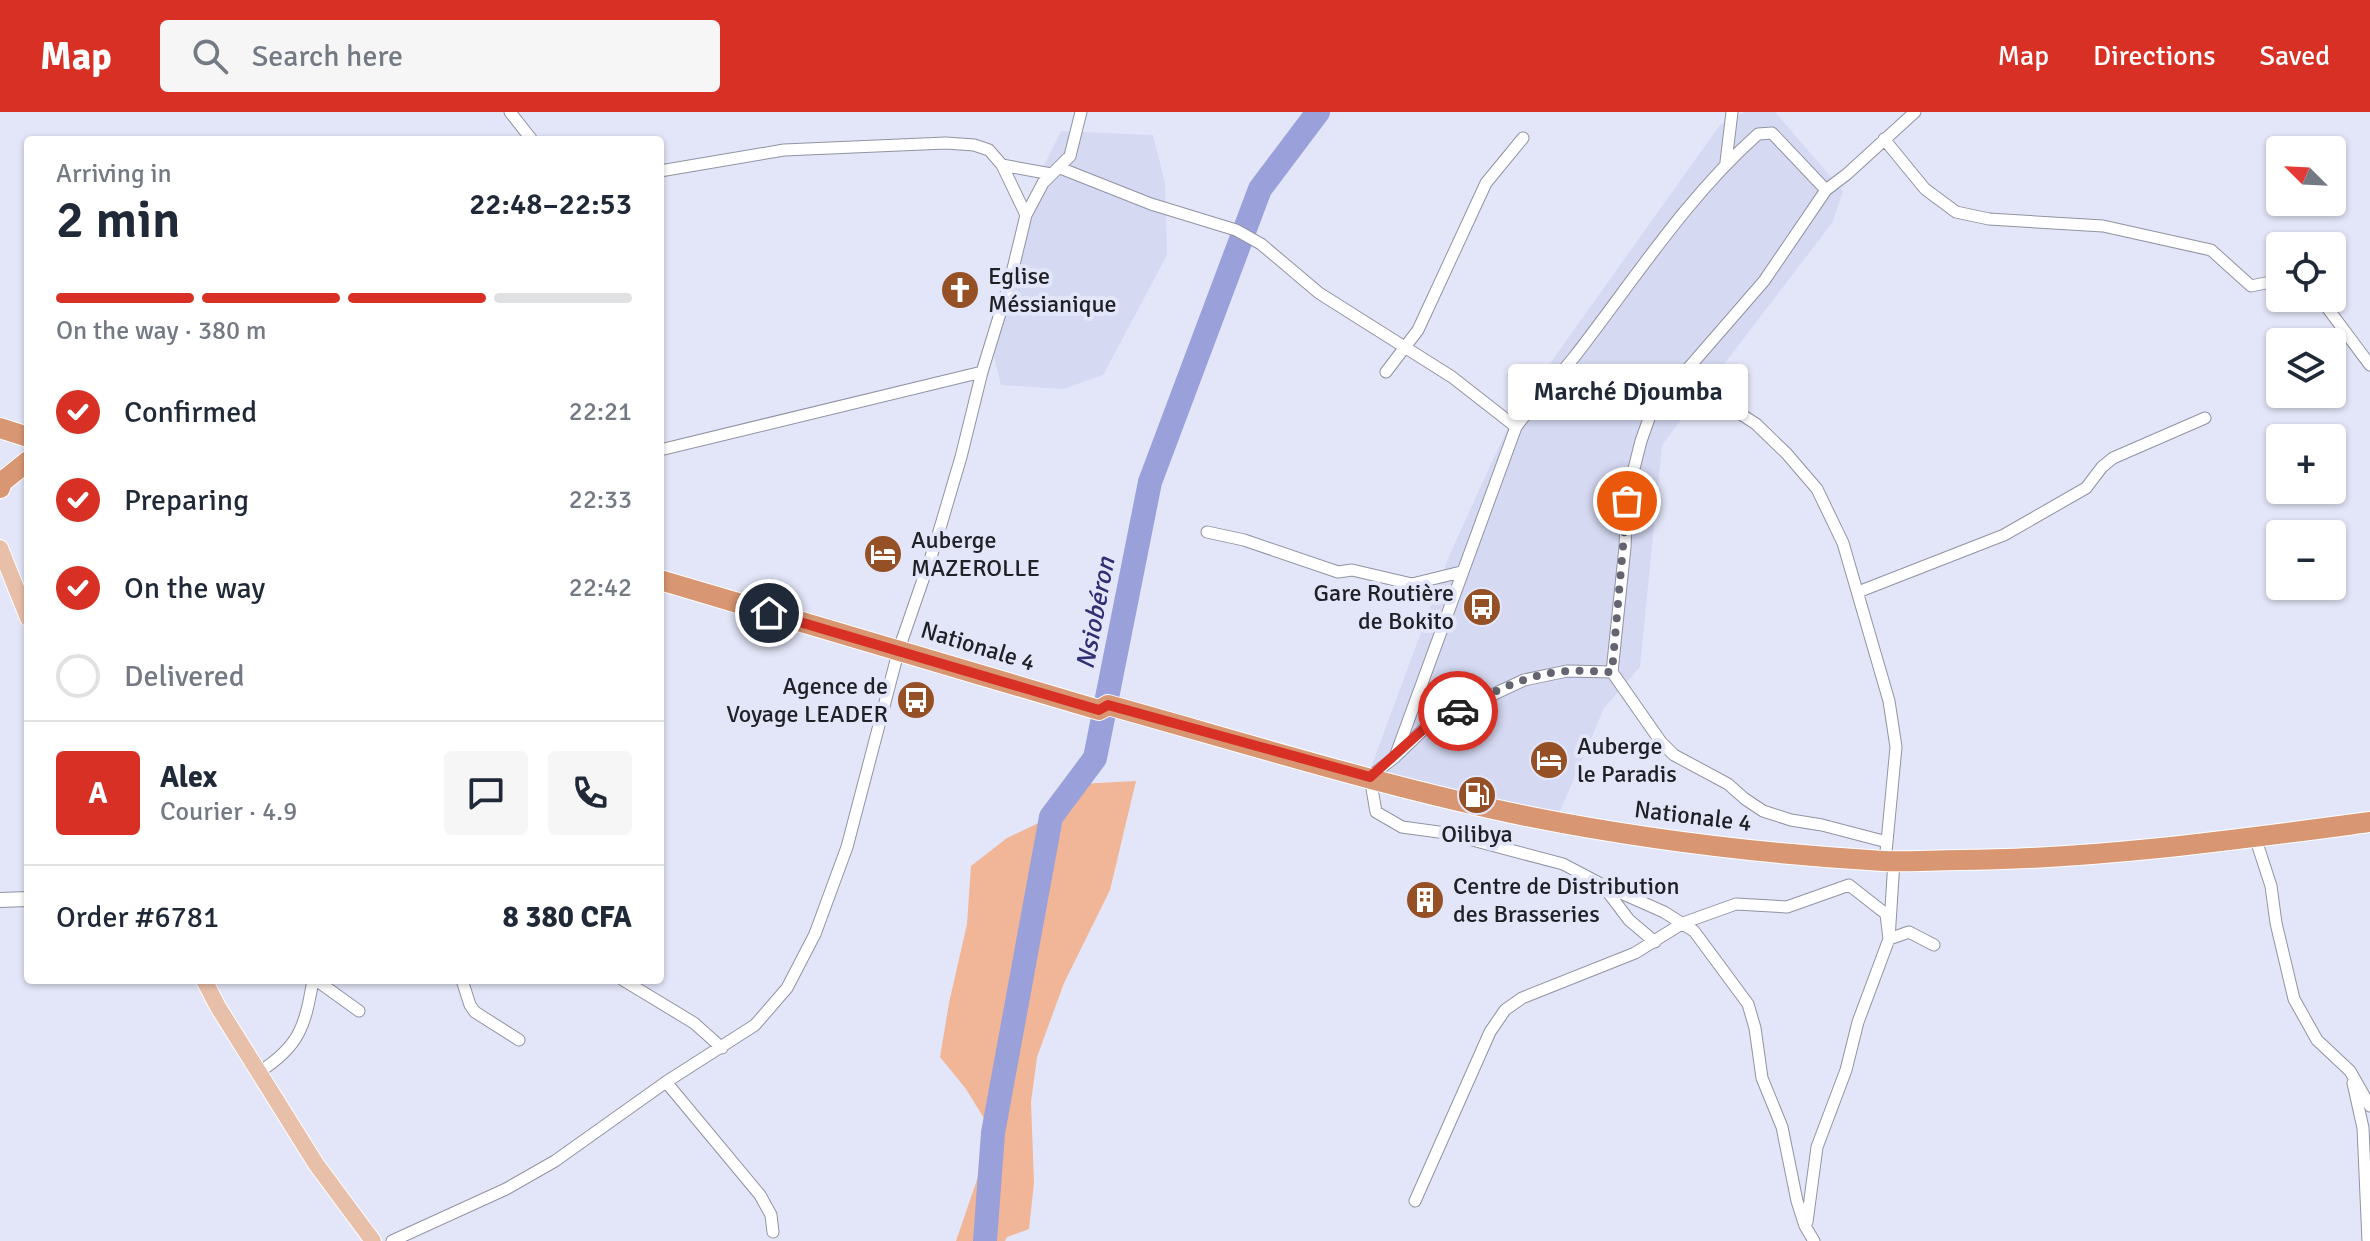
<!DOCTYPE html>
<html lang="en">
<head>
<meta charset="utf-8">
<style>
	:root { --surface:#fff; --page:#f6f6f7; --text:#1f2937; --muted:#747a83; --line:#e0e1e3; --accent:#d93025 }
	body { margin:0; font-family:Signika,sans-serif; background:var(--page); color:var(--text); height:100vh; display:flex; flex-direction:column; font-size:30px; white-space:nowrap }
	* { box-sizing:border-box; margin:0 }
	p { font-size:26px; color:var(--muted) }
	.icon { flex:none; width:44px; height:44px; fill:none; stroke:currentColor; stroke-width:2; stroke-linecap:round; stroke-linejoin:round }
	.map { position:relative; flex:1; overflow:hidden }
	.panel { position:absolute; left:24px; top:24px; width:640px; height:848px; display:flex; flex-direction:column; background:var(--surface); border-radius:8px; box-shadow:0 2px 6px #0004 }
	.panel>* { flex:none }
	.needle { width:52px; rotate:294deg }
	.buttons { position:absolute; left:2266px; top:24px; display:grid; gap:16px }
	.buttons a { display:grid; place-items:center; width:80px; height:80px; border-radius:8px; background:var(--surface); box-shadow:0 2px 6px #0004; font-size:40px }
	.pin { position:absolute; display:grid; place-items:center; width:68px; height:68px; color:#fff; margin:-34px; border:4px solid #fff; border-radius:50%; box-shadow:0 2px 8px #0007 }
	.courier { position:absolute; display:grid; place-items:center; width:80px; height:80px; margin:-40px; border:6px solid #d93025; border-radius:50%; background:#fff; color:#222; box-shadow:0 2px 10px #0007 }
	.bubble { position:absolute; height:56px; border-radius:8px; background:var(--surface); box-shadow:0 2px 6px #0004; font-size:26px; font-weight:600; line-height:56px; text-align:center }
	.overview em { font-style:normal; font-weight:600 }
	.overview div { display:flex; flex-direction:column-reverse }
	.overview { display:flex; align-items:center; justify-content:space-between; height:136px; padding:0 32px }
	h1 { font-size:52px; font-weight:600; line-height:60px }
	.bar { display:grid; grid-template-columns:repeat(4,1fr); gap:12px 8px; align-content:center; height:96px; padding:0 32px }
	.bar i { height:10px; border-radius:6px; background:var(--line) }
	.bar .active { background:var(--accent) }
	.bar p { grid-column:span 4 }
	.line { display:flex; align-items:center; gap:20px; padding:0 32px; border-top:2px solid var(--line) }
	.line div { flex:1 }
	.round { display:grid; place-items:center; flex:none; width:84px; height:84px; border-radius:8px; background:var(--page) }
	ol { padding:0 32px; list-style:none }
	li { display:flex; align-items:center; gap:24px; height:88px }
	li p { margin-inline-start:auto }
	li .icon { padding:8px; border-radius:50%; background:var(--accent); color:#fff; stroke-width:4 }
	li:last-child { color:var(--muted) }
	li i { width:44px; height:44px; border:4px solid var(--line); border-radius:50% }
	header { display:flex; align-items:center; gap:48px; box-sizing:border-box; height:112px; padding:0 40px; background:var(--accent); color:#fff }
	header strong { font-size:38px }
	nav { display:flex; gap:44px; margin-inline-start:auto; font-size:28px }
	.search { width:560px; height:72px; background:var(--page); display:flex; align-items:center; gap:20px; box-sizing:border-box; padding:0 28px; border-radius:8px; color:var(--muted); font-size:30px }
	.map>svg:first-child { display:block }
</style>
</head>
<body>
<header>
<strong>Map</strong>
<div class="search"><svg class="icon" aria-label="search" viewBox="0 0 24 24"><circle cx="10" cy="10" r="6"/><path d="M15 15l6 6"/></svg>Search here</div>
<nav><a>Map</a><a>Directions</a><a>Saved</a></nav>
</header>
<div class="map">
<svg width="2370" height="1129" viewBox="0 0 2370 1129">
	<rect width="100%" height="100%" fill="#e3e6f8"/>
	<path fill="#d5d9f2" d="M1745,0H1775L1843,79L1832,111L1662,333L1640,555L1604,596L1557,706L1369,661L1450,442L1514,302L1720,13Z
		M1061,19L1153,23L1165,71L1167,143L1103,263L1063,277L1001,273L994,245L1035,72Z"/>
	<path fill="#f0b697" d="M1136,669L1110,778L1064,871L1037,945L1031,990L1034,1071L1029,1117L1007,1125L1005,1129H956L993,1021L966,977L940,945L949,891L967,812L971,754L1007,726L1051,705L1060,673Z"/>
	<g fill="none" stroke-linecap="round" stroke-linejoin="round">
		<path stroke="#9aa1da" stroke-width="24" d="M985,1129L993,1021L1051,705L1095,646L1150,370L1260,77L1318,0"/>
		<defs>
			<path id="street" d="M510,0L532,28
				M1884,27L1925,77L1956,100L1989,107L2103,114L2211,138L2251,174L2280,168
				M1726,50L1732,0
				M1002,53L1051,62
				M1060,56L1151,92L1236,118L1261,132L1319,181L1452,265L1516,315
				M660,59L784,38L946,31L974,33L989,38L1002,53L1026,103
				M2320,186L2370,253
				M1386,260L1418,218L1486,71L1523,26
				M1682,264L1756,312L1787,342L1817,377L1843,431L1889,589L1896,635L1887,730
				M660,338L982,260L1010,169L1026,103L1043,71L1070,44L1081,0
				M1207,420L1244,428L1338,460L1352,458L1412,472L1461,460
				M1858,480L2004,423L2086,376L2102,355L2113,346L2205,306
				M1612,560L1567,559L1524,568L1428,613L1395,645L1516,315C1534,290 1556,268 1575,244C1634,168 1686,86 1758,22L1772,21L1826,78
				M1395,645L1370,665L1376,700L1402,715L1446,721L1563,752L1603,773L1664,800L1694,819L1748,892L1755,916L1762,966L1782,1015L1797,1089L1805,1114L1814,1129
				M2255,725L2271,774L2276,811L2294,887L2317,928L2350,959L2370,994
				M1885,749L1887,730L1822,713L1791,708L1763,699L1745,687L1728,672L1674,643L1661,630L1612,560L1625,435L1627,384L1641,329L1652,298L1764,169L1826,78L1847,62L1915,0
				M1604,775L1629,808L1655,830
				M316,868L359,899
				M462,868L470,893L475,900L519,928
				M623,868L694,911L722,936
				M259,960C300,934 305,914 313,868
				M666,970L760,1083L771,1103L773,1120
				M2353,971L2363,1016L2368,1129
				M1415,1089L1490,920L1505,898L1522,886L1635,841L1683,811L1736,792L1787,795L1849,773L1886,802L1889,827L1909,820L1934,833
				M1807,1110L1817,1035L1846,958L1858,910L1889,827L1894,749
				M392,1129L506,1077L555,1049L666,970L755,913L787,876L815,822L847,735L899,537L935,433L961,345L982,260"/>
			<path id="secondary" d="M0,788L28,787"/>
			<path id="primary" d="M0,436L28,506
				M204,868L218,895L316,1052L373,1129"/>
			<path id="highway" d="M0,316L28,325
				M0,376L2,370L28,349
				M660,468L1099,598L1108,593C1248,632 1389,676 1531,705C1647,728 1765,742 1883,749C1908,750 1934,748 1960,748C2097,747 2234,728 2370,710"/>
		</defs>
		<use href="#street" stroke="#9093a3" stroke-width="13"/>
		<use href="#secondary" stroke="#9093a3" stroke-width="16"/>
		<use href="#primary" stroke="#fff" stroke-width="18"/>
		<use href="#highway" stroke="#fff" stroke-width="22"/>
		<use href="#street" stroke="#fff" stroke-width="11"/>
		<use href="#secondary" stroke="#fff" stroke-width="14"/>
		<use href="#primary" stroke="#e8c0aa" stroke-width="16"/>
		<use href="#highway" stroke="#d89672" stroke-width="20"/>
	</g>
	<g fill="none" stroke-linecap="round" stroke-linejoin="round">
		<path stroke="#646570" stroke-width="8" stroke-dasharray="0 14.4" d="M1458,599C1492,580 1529,561 1569,559C1583,558 1598,560 1612,560L1627,389"/>
		<path stroke="#d93025" stroke-width="10" d="M769,501L1099,598L1108,593L1370,665L1428,613L1458,599"/>
	</g>
	<defs>
		<symbol id="church-disc" viewBox="-11 -11 22 22"><circle r="9.5" fill="#965026" stroke="#e3e6f8"/><path d="M-1.2-6h2.4v3.5h3.3v2.4h-3.3V6h-2.4V-.1h-3.3v-2.4h3.3Z" fill="#fff"/></symbol>
		<symbol id="hotel-disc" viewBox="-11 -11 22 22"><circle r="9.5" fill="#965026" stroke="#e3e6f8"/><path d="M-6-4.5h1.5V1H6V5H4.5V3h-9V5H-6ZM-4 0a1.8 1.8 0 1 1 3.6 0ZM.5 0V-2.5h3Q6-2.5 6 0Z" fill="#fff"/></symbol>
		<symbol id="bus-disc" viewBox="-11 -11 22 22"><circle r="9.5" fill="#965026" stroke="#e3e6f8"/><path d="M-5-6H5V4H4V6H2V4H-2V6H-4V4H-5ZM-3.5-4V0h7V-4ZM-3.5 1.2v1.5H-2V1.2ZM2 1.2v1.5H3.5V1.2Z" fill="#fff"/></symbol>
		<symbol id="fuel-disc" viewBox="-11 -11 22 22"><circle r="9.5" fill="#965026" stroke="#e3e6f8"/><path d="M-5.5-6h7V0h2V4h1.3V-2.5L3-4.5l.8-.8L6-3V5H2.5V1h-1V6h-7ZM-4.2-4.7v3.2H.2V-4.7Z" fill="#fff"/></symbol>
		<symbol id="building-disc" viewBox="-11 -11 22 22"><circle r="9.5" fill="#965026" stroke="#e3e6f8"/><path d="M-4-6H4V6H1V3H-1V6H-4ZM-2.5-4.3h1.7v1.8h-1.7ZM.8-4.3h1.7v1.8H.8ZM-2.5-1h1.7V.8h-1.7ZM.8-1h1.7V.8H.8Z" fill="#fff"/></symbol>
	</defs>
	<g fill-rule="evenodd">
		<use href="#church-disc" x="938" y="156" width="44" height="44"/>
		<use href="#hotel-disc" x="861" y="420" width="44" height="44"/>
		<use href="#bus-disc" x="1460" y="473" width="44" height="44"/>
		<use href="#bus-disc" x="894" y="566" width="44" height="44"/>
		<use href="#hotel-disc" x="1527" y="626" width="44" height="44"/>
		<use href="#fuel-disc" x="1455" y="661" width="44" height="44"/>
		<use href="#building-disc" x="1403" y="766" width="44" height="44"/>
	</g>
	<g text-anchor="middle" stroke-width="8" stroke-linejoin="round" paint-order="stroke">
		<g font-size="24" fill="#202027" stroke="#e3e6f8" text-anchor="start">
			<text x="988" y="172">Eglise<tspan x="988" dy="28">Méssianique</tspan></text>
			<text x="911" y="436">Auberge<tspan x="911" dy="28">MAZEROLLE</tspan></text>
			<text x="1454" y="489" text-anchor="end">Gare Routière<tspan x="1454" dy="28">de Bokito</tspan></text>
			<text x="888" y="582" text-anchor="end">Agence de<tspan x="888" dy="28">Voyage LEADER</tspan></text>
			<text x="1577" y="642">Auberge<tspan x="1577" dy="28">le Paradis</tspan></text>
			<text x="1477" y="730" text-anchor="middle">Oilibya</text>
			<text x="1453" y="782">Centre de Distribution<tspan x="1453" dy="28">des Brasseries</tspan></text>
		</g>
		<g font-size="24" fill="#202027" stroke="#e3e6f8">
			<text transform="translate(978 534) rotate(17)" y="8">Nationale 4</text>
			<text transform="translate(1693 704) rotate(7)" y="8">Nationale 4</text>
		</g>
		<g font-size="26" font-style="italic" fill="#302f73" stroke="#e3e6f8">
			<text transform="translate(1095 501) rotate(-79)" y="9">Nsiobéron</text>
		</g>
	</g>
</svg>
<div class="buttons">
<a><svg class="needle" viewBox="-14 -14 28 28"><path d="M0-13l5 13h-10z" fill="#e53935"/><path d="M0 13l5-13h-10z" fill="#747a83"/></svg></a>
<a><svg class="icon" aria-label="locate" viewBox="0 0 24 24"><circle cx="12" cy="12" r="6"/><path d="M12 2v4M12 18v4M2 12h4M18 12h4"/></svg></a>
<a><svg class="icon" aria-label="layers" viewBox="0 0 24 24"><path d="M12 4l9 5-9 5-9-5zM3 14l9 5 9-5"/></svg></a>
<a>+</a>
<a>−</a>
</div>
<div class="pin" style="left:1627px;top:389px;background:#ea580c"><svg class="icon" aria-label="bag" viewBox="0 0 24 24"><path d="M5 8h14l-1 12H6zM9 8a3 3 0 0 1 6 0"/></svg></div>
<div class="pin" style="left:769px;top:501px;background:#1f2937"><svg class="icon" aria-label="home" viewBox="0 0 24 24"><path d="M3 11l9-7 9 7M6 9v11h12V9"/></svg></div>
<div class="courier" style="left:1458px;top:599px"><svg class="icon" aria-label="car" viewBox="0 0 24 24"><path d="M5 17H2v-5l4-1 3-4h7l3 4 3 1v5h-3M9 17h6M6 11h13"/><circle cx="7" cy="17" r="2"/><circle cx="17" cy="17" r="2"/></svg></div>
<div class="bubble" style="left:1508px;top:252px;width:240px">Marché Djoumba</div>
<section class="panel">
<div class="overview"><div><h1>2 min</h1><p>Arriving in</p></div><em>22:48–22:53</em></div>
<div class="bar"><i class="active"></i><i class="active"></i><i class="active"></i><i></i><p>On the way · 380 m</p></div>
<ol>
<li><svg class="icon" aria-label="check" viewBox="0 0 24 24"><path d="M5 12l5 5 9-10"/></svg>Confirmed<p>22:21</p></li>
<li><svg class="icon" aria-label="check" viewBox="0 0 24 24"><path d="M5 12l5 5 9-10"/></svg>Preparing<p>22:33</p></li>
<li><svg class="icon" aria-label="check" viewBox="0 0 24 24"><path d="M5 12l5 5 9-10"/></svg>On the way<p>22:42</p></li>
<li><i></i>Delivered</li>
</ol>
<div class="line" style="height:144px"><b class="round" style="background:var(--accent);color:#fff">A</b><div><b>Alex</b><p>Courier · 4.9</p></div><a class="round"><svg class="icon" aria-label="chat" viewBox="0 0 24 24"><path d="M4 5h16v11H9l-5 4z"/></svg></a><a class="round"><svg class="icon" aria-label="phone" viewBox="0 0 24 24"><path d="M5 4h4l2 5-3 2q2 4 5 5l2-3 5 2v4C11 20 4 13 5 4z"/></svg></a></div>
<div class="line" style="height:104px"><div>Order #6781</div><b>8 380 CFA</b></div>
</section>
</div>
</body>
</html>
